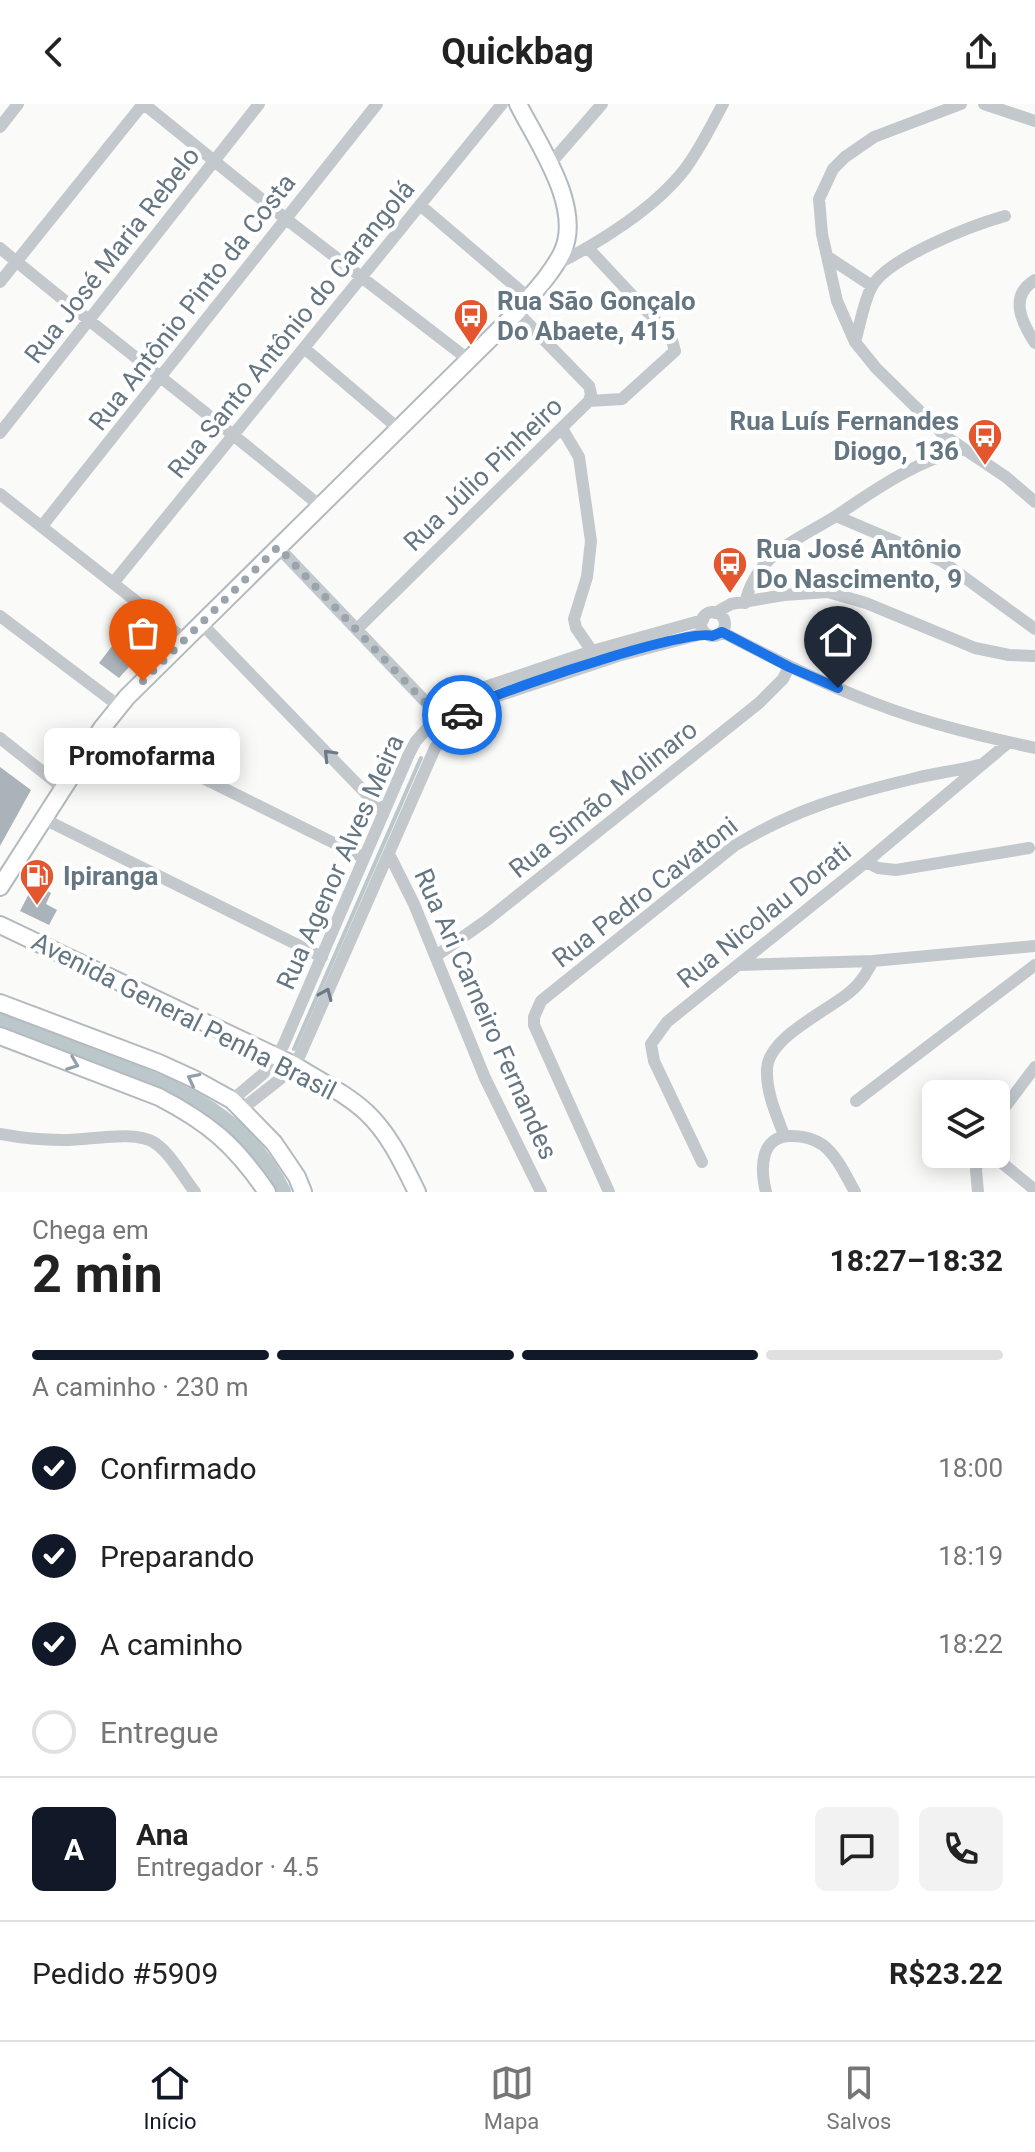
<!DOCTYPE html>
<html lang="pt">
<head>
<meta charset="utf-8">
<style>
	:root { --surface:#fff; --page:#f2f2f2; --text:#222; --muted:#767676; --line:#e0e0e0; --accent:#111827 }
	body { margin:0; font-family:Roboto,sans-serif; background:var(--page); color:var(--text); height:100vh; display:flex; flex-direction:column; font-size:30px; white-space:nowrap }
	* { box-sizing:border-box; margin:0 }
	p { font-size:26px; color:var(--muted) }
	.icon { flex:none; width:44px; height:44px; fill:none; stroke:currentColor; stroke-width:2; stroke-linecap:round; stroke-linejoin:round }
	.map { position:relative; height:1088px; overflow:hidden }
	.sheet { display:flex; flex-direction:column; background:var(--surface); flex:1 }
	.sheet>* { flex:none }
	.buttons { position:absolute; left:922px; top:976px; display:grid; gap:16px }
	.buttons a { display:grid; place-items:center; width:88px; height:88px; border-radius:12px; background:var(--surface); box-shadow:0 4px 20px #0003; font-size:40px }
	.pin { position:absolute; display:grid; place-items:center; width:68px; height:68px; color:#fff; margin:-82px -34px; border-radius:50% 50% 50% 0; rotate:-45deg; box-shadow:0 0 8px #0007 }
	.pin .icon { rotate:45deg }
	.courier { position:absolute; display:grid; place-items:center; width:80px; height:80px; margin:-40px; border:6px solid #1a73e8; border-radius:50%; background:#fff; color:#222; box-shadow:0 2px 10px #0007 }
	.bubble { position:absolute; height:56px; border-radius:12px; background:var(--surface); box-shadow:0 4px 20px #0003; font-size:26px; font-weight:700; line-height:56px; text-align:center }
	.summary em { font-style:normal; font-weight:700 }
	.summary div { display:flex; flex-direction:column-reverse }
	.summary { display:flex; align-items:center; justify-content:space-between; height:136px; padding:0 32px }
	h1 { font-size:52px; font-weight:700; line-height:60px }
	.bar { display:grid; grid-template-columns:repeat(4,1fr); gap:12px 8px; align-content:center; height:96px; padding:0 32px }
	.bar i { height:10px; border-radius:6px; background:var(--line) }
	.bar .active { background:var(--accent) }
	.bar p { grid-column:span 4 }
	.line { display:flex; align-items:center; gap:20px; padding:0 32px; border-top:2px solid var(--line) }
	.line div { flex:1 }
	.round { display:grid; place-items:center; flex:none; width:84px; height:84px; border-radius:12px; background:var(--page) }
	ol { padding:0 32px; list-style:none }
	li { display:flex; align-items:center; gap:24px; height:88px }
	li p { margin-inline-start:auto }
	li .icon { padding:8px; border-radius:50%; background:var(--accent); color:#fff; stroke-width:4 }
	li:last-child { color:var(--muted) }
	li i { width:44px; height:44px; border:4px solid var(--line); border-radius:50% }
	header { display:flex; justify-content:space-between; align-items:center; height:104px; padding:0 32px; background:var(--surface); font-size:36px; font-weight:700 }
	.tabs { display:flex; justify-content:space-around; align-items:center; height:112px; border-top:2px solid var(--line); background:var(--surface); font-size:22px; color:var(--muted) }
	.tabs a { display:grid; justify-items:center; gap:4px }
	.tabs .active { color:var(--accent) }
	.map>svg:first-child { display:block }
</style>
</head>
<body>
<header><svg class="icon" aria-label="back" viewBox="0 0 24 24"><path d="M15 5l-7 7 7 7"/></svg>Quickbag<svg class="icon" aria-label="share" viewBox="0 0 24 24"><path d="M12 15V3M7 8l5-5 5 5M5 13v7h14v-7"/></svg></header>
<div class="map">
<svg width="1035" height="1088" viewBox="0 0 1035 1088">
	<rect width="100%" height="100%" fill="#fafaf8"/>
	<g fill="none" stroke-linecap="round" stroke-linejoin="round">
		<path stroke="#bbc7cb" stroke-width="4" d="M294,945L421,654"/>
		<path stroke="#bbc7cb" stroke-width="22" d="M0,916C28,928 56,941 85,952C168,986 235,1002 280,1088"/>
	</g>
	<path fill="#aab3b9" d="M136,511L159,530L119,574L99,559Z
		M0,663L31,686L0,742Z
		M34,780L51,789L46,800L57,806L49,821L20,807Z"/>
	<g fill="none" stroke-linecap="round" stroke-linejoin="round">
		<defs>
			<path id="secondary" d="M0,783L102,624L127,593L517,208C532,190 551,171 562,149C584,104 538,40 518,0
				M0,821L294,961C318,976 347,990 367,1009C390,1031 403,1060 417,1088
				M0,899L159,959L194,975L232,996L274,1039L297,1073L303,1088
				M0,932L159,993C209,1019 235,1041 267,1088"/>
		</defs>
		<use href="#secondary" stroke="#b3babf" stroke-width="20"/>
		<path stroke="#c3c8cc" stroke-width="12" d="M144,0L286,115L469,256
			M961,0L874,33L845,53L833,65L819,95L822,130L837,197L855,238L876,264L945,332L1006,373L1035,398
			M984,0L1035,17
			M0,23L18,0
			M549,61L602,0
			M420,101L529,194
			M0,144C106,232 215,314 320,402
			M588,144L671,233L675,247L622,295L589,297
			M828,153L872,182
			M555,161C599,139 655,104 685,65C700,45 711,22 723,0
			M1035,176C1008,192 1022,219 1035,239
			M0,178L143,0
			M855,238C860,221 863,200 871,184C886,154 973,121 1005,112
			M304,244L399,325
			M563,326L579,353L591,437L587,473L574,515L576,524L592,547
			M0,329L259,0
			M0,390L184,535
			M836,412C876,385 916,357 964,345
			M42,422L377,0
			M278,443L442,615
			M114,478L502,0
			M745,499C757,449 796,437 836,412L942,457L1035,525
			M701 520a12 12 0 1 1 24 0a12 12 0 1 1-24 0Z
			M715,509L731,500L784,491L828,488L866,499L975,544L1009,551L1035,552
			M0,512L119,602
			M200,518L383,707
			M358,524L589,297L591,290L589,282L517,208
			M722,528C772,554 821,579 874,599C925,619 981,632 1035,644
			M102,624L364,754
			M0,634L63,684
			M44,715L322,853
			M389,750L414,800L485,974L541,1088
			M866,758L878,764L896,766L1029,744
			M436,852L487,816L759,599L783,575L789,563
			M738,861L873,857L1035,842
			M232,996L263,970L283,942L409,650L416,637L438,612L479,585L592,547L703,516
			M856,997L1035,861
			M242,1005L289,968L300,951L435,644L457,615L489,595L618,552L705,529
			M996,1015L1035,963
			M0,1030C21,1034 41,1036 62,1036C87,1037 135,1025 155,1039C171,1050 183,1073 195,1088
			M784,1031C776,1010 766,988 767,965C768,933 828,907 851,887C861,879 867,868 873,857
			M991,1050L1035,1086
			M702,1058L654,957L651,940L667,918L866,758L1009,638
			M609,1088L534,921V913L541,897L734,742C793,706 845,691 912,675C934,669 957,667 979,661
			M766,1088C760,1064 760,1030 793,1032C803,1032 814,1035 823,1041C837,1052 846,1072 855,1088
			M978,1088L976,1066L979,1050"/>
		<use href="#secondary" stroke="#fff" stroke-width="16"/>
	</g>
	<defs><path id="oneway-chevron" d="M-2-3.5L2.5 0L-2 3.5" fill="none" stroke-width="1.6" stroke-linecap="round" stroke-linejoin="round" transform="scale(2)"/></defs>
	<g stroke="#6a7a87">
		<use href="#oneway-chevron" transform="translate(329 651) rotate(-134)"/>
		<use href="#oneway-chevron" transform="translate(326 890) rotate(-67)"/>
	</g>
	<g stroke="#939fa8">
		<use href="#oneway-chevron" transform="translate(73 960) rotate(21)"/>
		<use href="#oneway-chevron" transform="translate(193 975) rotate(-153)"/>
	</g>
	<g fill="none" stroke-linecap="round" stroke-linejoin="round">
		<path stroke="#99a4ac" stroke-width="8" stroke-dasharray="0 14.4" d="M143,577L278,443L438,612L450,622L462,611"/>
		<path stroke="#1a73e8" stroke-width="10" d="M462,611C470,605 479,600 488,595C516,582 692,523 712,532L722,528L789,563L838,584"/>
	</g>
	<defs>
		<symbol id="bus-pin" viewBox="-11 -11 22 30"><path d="M0 17L-7.5 6A9.5 9.5 0 1 1 7.5 6Z" fill="#e4572e" stroke="#fff"/><path d="M-5-6H5V4H4V6H2V4H-2V6H-4V4H-5ZM-3.5-4V0h7V-4ZM-3.5 1.2v1.5H-2V1.2ZM2 1.2v1.5H3.5V1.2Z" fill="#fff"/></symbol>
		<symbol id="fuel-pin" viewBox="-11 -11 22 30"><path d="M0 17L-7.5 6A9.5 9.5 0 1 1 7.5 6Z" fill="#e4572e" stroke="#fff"/><path d="M-5.5-6h7V0h2V4h1.3V-2.5L3-4.5l.8-.8L6-3V5H2.5V1h-1V6h-7ZM-4.2-4.7v3.2H.2V-4.7Z" fill="#fff"/></symbol>
	</defs>
	<g fill-rule="evenodd">
		<use href="#bus-pin" x="451" y="192" width="40" height="54"/>
		<use href="#bus-pin" x="965" y="312" width="40" height="54"/>
		<use href="#bus-pin" x="710" y="440" width="40" height="54"/>
		<use href="#fuel-pin" x="17" y="752" width="40" height="54"/>
	</g>
	<g text-anchor="middle" stroke-width="8" stroke-linejoin="round" paint-order="stroke">
		<g font-size="26" fill="#657683" stroke="#fff">
			<text transform="translate(112 151) rotate(-52)" y="9">Rua José Maria Rebelo</text>
			<text transform="translate(192 198) rotate(-52)" y="9">Rua Antônio Pinto da Costa</text>
			<text transform="translate(291 225) rotate(-51)" y="9">Rua Santo Antônio do Carangolá</text>
			<text transform="translate(483 370) rotate(-44)" y="9">Rua Júlio Pinheiro</text>
			<text transform="translate(603 695) rotate(-39)" y="9">Rua Simão Molinaro</text>
			<text transform="translate(340 758) rotate(-66)" y="9">Rua Agenor Alves Meira</text>
			<text transform="translate(645 788) rotate(-38)" y="9">Rua Pedro Cavatoni</text>
			<text transform="translate(764 811) rotate(-39)" y="9">Rua Nicolau Dorati</text>
			<text transform="translate(486 910) rotate(66)" y="9">Rua Ari Carneiro Fernandes</text>
			<text transform="translate(184 912) rotate(27)" y="9">Avenida General Penha Brasil</text>
		</g>
		<g font-size="26" font-weight="bold" fill="#657683" stroke="#fff" text-anchor="start">
			<text x="497" y="206">Rua São Gonçalo<tspan x="497" dy="30">Do Abaete, 415</tspan></text>
			<text x="959" y="326" text-anchor="end">Rua Luís Fernandes<tspan x="959" dy="30">Diogo, 136</tspan></text>
			<text x="756" y="454">Rua José Antônio<tspan x="756" dy="30">Do Nascimento, 9</tspan></text>
			<text x="63" y="781">Ipiranga</text>
		</g>
	</g>
</svg>
<div class="buttons">
<a><svg class="icon" aria-label="layers" viewBox="0 0 24 24"><path d="M12 4l9 5-9 5-9-5zM3 14l9 5 9-5"/></svg></a>
</div>
<div class="pin" style="left:143px;top:577px;background:#ea580c"><svg class="icon" aria-label="bag" viewBox="0 0 24 24"><path d="M5 8h14l-1 12H6zM9 8a3 3 0 0 1 6 0"/></svg></div>
<div class="pin" style="left:838px;top:584px;background:#1f2937"><svg class="icon" aria-label="home" viewBox="0 0 24 24"><path d="M3 11l9-7 9 7M6 9v11h12V9"/></svg></div>
<div class="courier" style="left:462px;top:611px"><svg class="icon" aria-label="car" viewBox="0 0 24 24"><path d="M5 17H2v-5l4-1 3-4h7l3 4 3 1v5h-3M9 17h6M6 11h13"/><circle cx="7" cy="17" r="2"/><circle cx="17" cy="17" r="2"/></svg></div>
<div class="bubble" style="left:44px;top:624px;width:196px">Promofarma</div>
</div>
<section class="sheet">
<div class="summary"><div><h1>2 min</h1><p>Chega em</p></div><em>18:27–18:32</em></div>
<div class="bar"><i class="active"></i><i class="active"></i><i class="active"></i><i></i><p>A caminho · 230 m</p></div>
<ol>
<li><svg class="icon" aria-label="check" viewBox="0 0 24 24"><path d="M5 12l5 5 9-10"/></svg>Confirmado<p>18:00</p></li>
<li><svg class="icon" aria-label="check" viewBox="0 0 24 24"><path d="M5 12l5 5 9-10"/></svg>Preparando<p>18:19</p></li>
<li><svg class="icon" aria-label="check" viewBox="0 0 24 24"><path d="M5 12l5 5 9-10"/></svg>A caminho<p>18:22</p></li>
<li><i></i>Entregue</li>
</ol>
<div class="line" style="height:144px"><b class="round" style="background:var(--accent);color:#fff">A</b><div><b>Ana</b><p>Entregador · 4.5</p></div><a class="round"><svg class="icon" aria-label="chat" viewBox="0 0 24 24"><path d="M4 5h16v11H9l-5 4z"/></svg></a><a class="round"><svg class="icon" aria-label="phone" viewBox="0 0 24 24"><path d="M5 4h4l2 5-3 2q2 4 5 5l2-3 5 2v4C11 20 4 13 5 4z"/></svg></a></div>
<div class="line" style="height:104px"><div>Pedido #5909</div><b>R$23.22</b></div>
</section>
<nav class="tabs">
<a class="active"><svg class="icon" aria-label="home" viewBox="0 0 24 24"><path d="M3 11l9-7 9 7M6 9v11h12V9"/></svg>Início</a>
<a><svg class="icon" aria-label="map" viewBox="0 0 24 24"><path d="M3 6l6-2 6 2 6-2v14l-6 2-6-2-6 2zM9 4v14M15 6v14"/></svg>Mapa</a>
<a><svg class="icon" aria-label="saved" viewBox="0 0 24 24"><path d="M7 4h10v16l-5-4-5 4z"/></svg>Salvos</a>
</nav>
</body>
</html>
